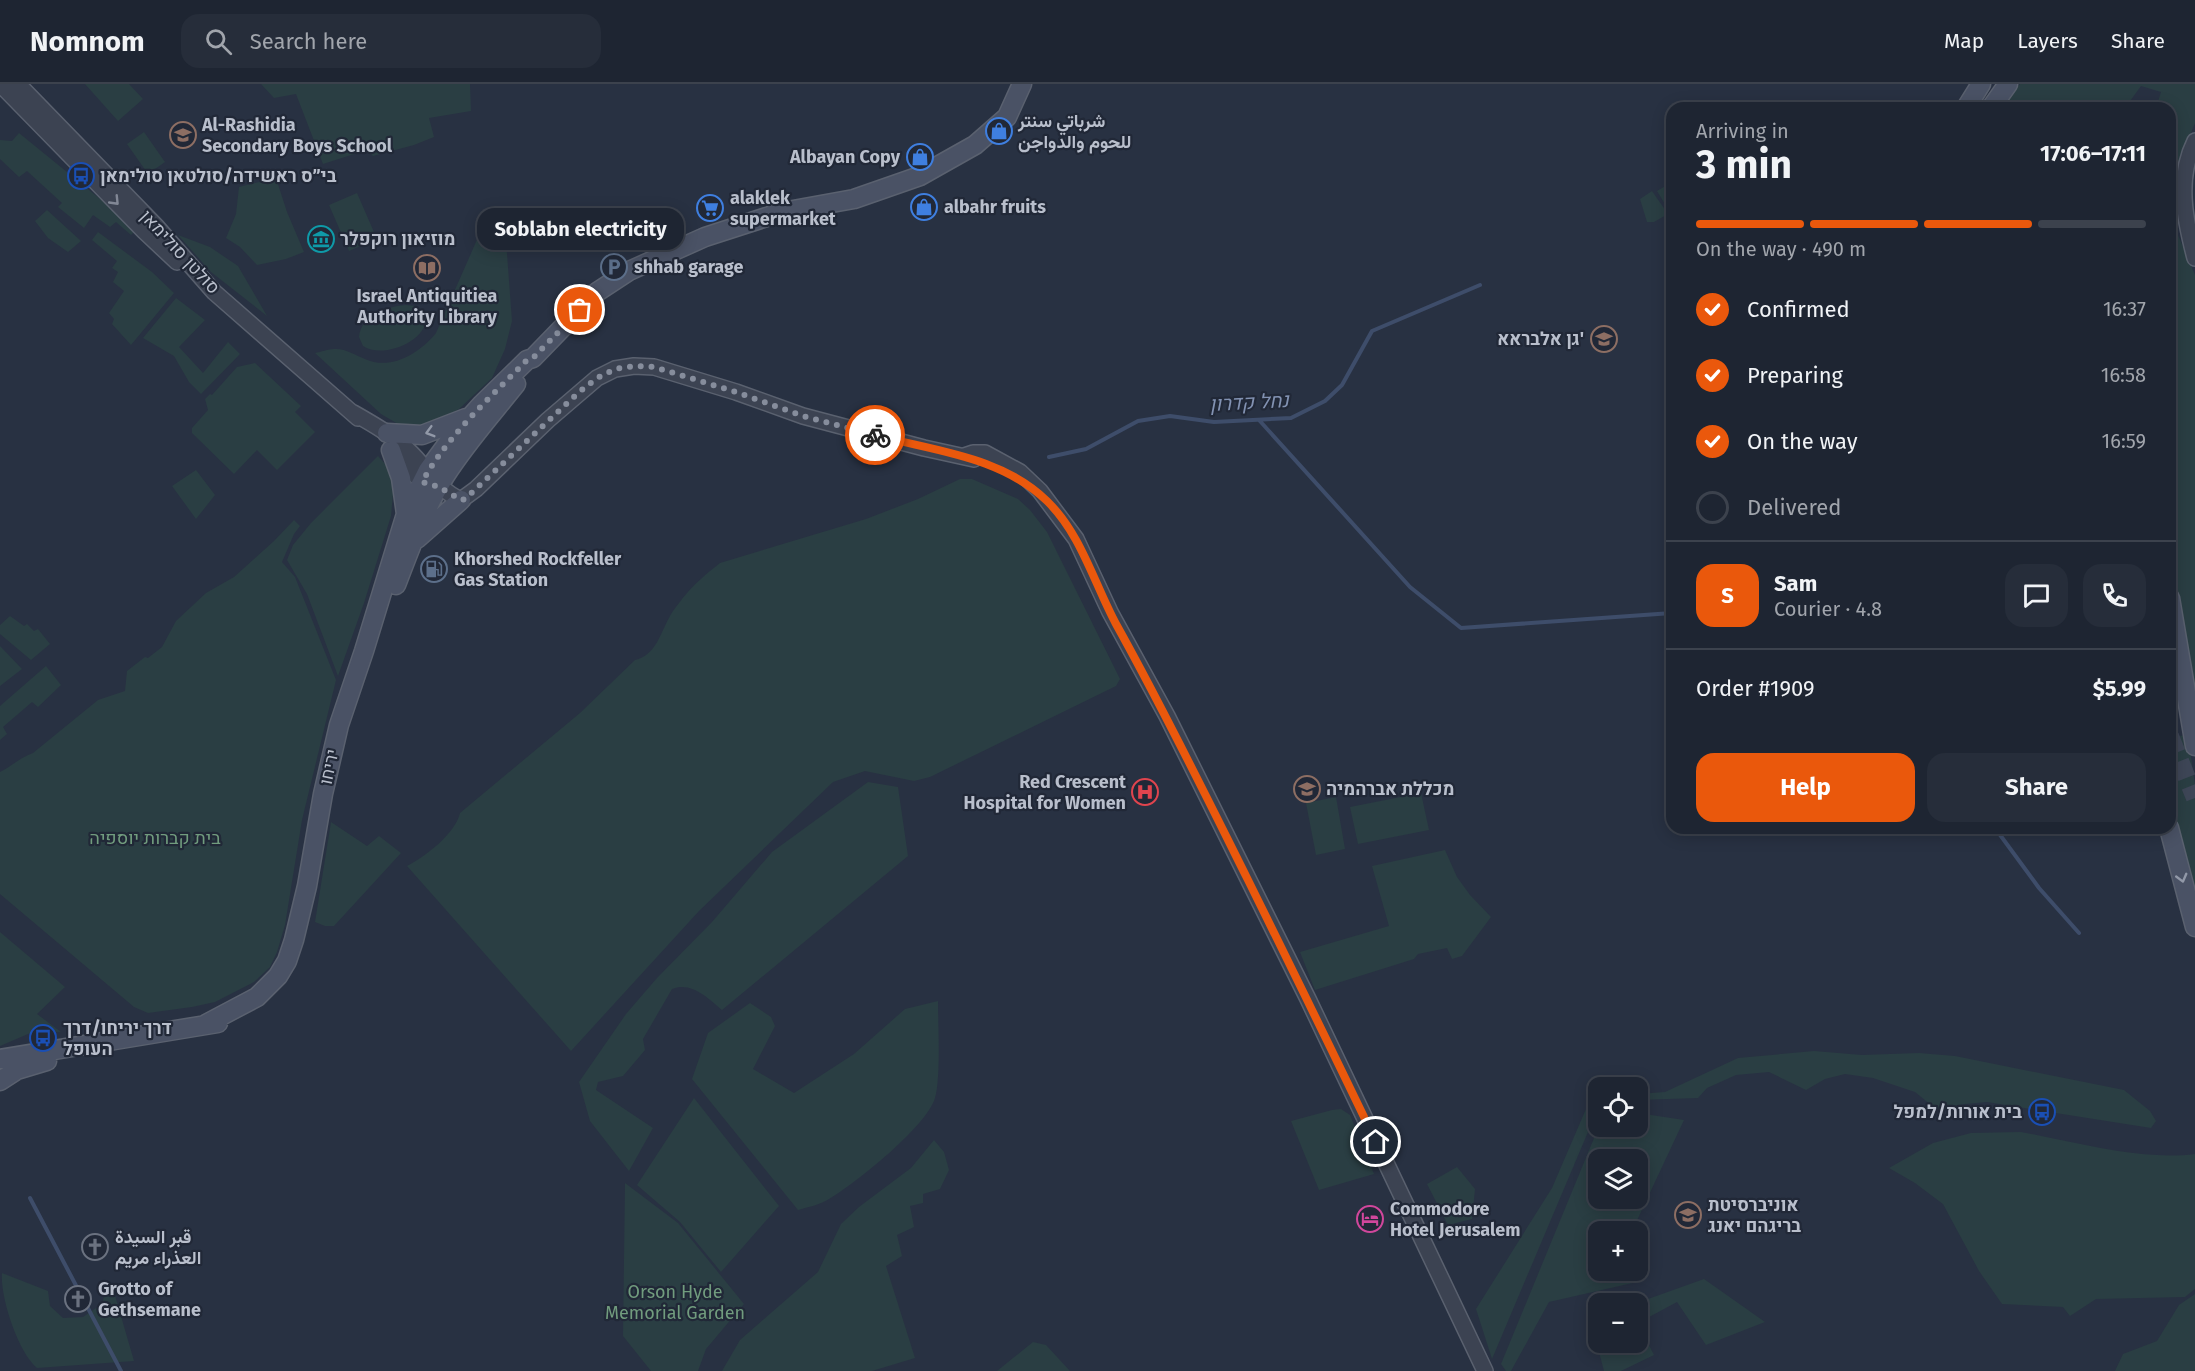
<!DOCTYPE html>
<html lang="en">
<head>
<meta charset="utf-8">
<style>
	:root { --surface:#1e2532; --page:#262d3a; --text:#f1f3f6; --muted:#a1a5ac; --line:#3c424d; --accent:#ea580c }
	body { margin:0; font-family:"Fira Sans",Vazirmatn,Heebo,sans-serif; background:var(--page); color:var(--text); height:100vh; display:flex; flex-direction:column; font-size:22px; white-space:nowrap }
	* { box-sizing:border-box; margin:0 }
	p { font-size:20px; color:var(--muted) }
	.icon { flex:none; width:33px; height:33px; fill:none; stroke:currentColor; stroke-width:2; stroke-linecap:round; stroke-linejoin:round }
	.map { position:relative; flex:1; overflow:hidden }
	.details { position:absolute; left:1666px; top:18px; width:510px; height:732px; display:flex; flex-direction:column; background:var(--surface); border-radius:18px; box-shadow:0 3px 15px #0003,0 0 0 2px var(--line) }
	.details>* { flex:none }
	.fabs { position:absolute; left:1588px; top:993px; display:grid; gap:12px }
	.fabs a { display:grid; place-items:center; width:60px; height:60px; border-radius:12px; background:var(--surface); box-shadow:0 3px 15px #0003,0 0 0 2px var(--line); font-size:30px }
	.pin { position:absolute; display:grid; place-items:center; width:51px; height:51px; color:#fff; margin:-26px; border:3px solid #fff; border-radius:50%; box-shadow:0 2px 6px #0007 }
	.courier { position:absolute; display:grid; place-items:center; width:60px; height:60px; margin:-30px; border:4px solid #ea580c; border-radius:50%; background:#fff; color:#222; box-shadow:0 2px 8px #0007 }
	.bubble { position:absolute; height:42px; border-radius:18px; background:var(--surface); box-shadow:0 3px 15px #0003,0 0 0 2px var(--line); font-size:20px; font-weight:700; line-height:42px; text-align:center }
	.summary em { font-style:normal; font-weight:700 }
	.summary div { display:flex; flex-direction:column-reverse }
	.summary { display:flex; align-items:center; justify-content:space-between; height:102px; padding:0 30px }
	h1 { font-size:39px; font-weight:700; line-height:45px }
	.bar { display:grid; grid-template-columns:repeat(4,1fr); gap:9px 6px; align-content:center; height:72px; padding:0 30px }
	.bar i { height:8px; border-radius:4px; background:var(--line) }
	.bar .on { background:var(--accent) }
	.bar p { grid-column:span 4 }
	.line { display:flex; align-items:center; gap:15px; padding:0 30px; border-top:2px solid var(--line) }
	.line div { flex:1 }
	.round { display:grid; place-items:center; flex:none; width:63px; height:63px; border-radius:18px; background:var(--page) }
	ol { padding:0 30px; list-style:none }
	li { display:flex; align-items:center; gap:18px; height:66px }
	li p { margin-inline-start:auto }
	li .icon { padding:6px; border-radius:50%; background:var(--accent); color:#fff; stroke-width:4 }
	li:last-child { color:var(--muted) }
	li i { width:33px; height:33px; border:3px solid var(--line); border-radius:50% }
	.cta { display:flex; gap:12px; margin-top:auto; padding:12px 30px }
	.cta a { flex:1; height:69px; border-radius:18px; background:var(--accent); color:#fff; font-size:24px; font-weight:700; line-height:69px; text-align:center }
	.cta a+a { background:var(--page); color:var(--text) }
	header { display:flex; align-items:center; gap:36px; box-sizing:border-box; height:84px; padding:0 30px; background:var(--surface); border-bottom:2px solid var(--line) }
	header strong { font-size:28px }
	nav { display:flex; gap:33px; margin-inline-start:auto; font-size:21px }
	.search { width:420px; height:54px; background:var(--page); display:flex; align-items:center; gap:15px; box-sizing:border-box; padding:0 21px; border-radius:18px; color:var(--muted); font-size:22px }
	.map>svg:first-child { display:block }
</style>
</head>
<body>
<header>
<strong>Nomnom</strong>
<div class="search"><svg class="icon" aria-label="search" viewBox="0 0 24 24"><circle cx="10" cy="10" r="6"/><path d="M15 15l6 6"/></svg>Search here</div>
<nav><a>Map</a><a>Layers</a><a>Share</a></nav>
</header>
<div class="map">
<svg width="2195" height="1287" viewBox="0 0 2195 1287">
	<rect width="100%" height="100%" fill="#283142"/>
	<path fill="#2a3e43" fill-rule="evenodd" d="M85,0H129L143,15L118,37Z
		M261,0H470L471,27L429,34L434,53L414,61L373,72L367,66L323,80L296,10L274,14Z
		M2020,0H2195V39L2182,70L2178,116L2171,92L2170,24H2156L2161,8L2141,2L2125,24H2004L2011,11Z
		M144,48L165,78L148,90L127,60Z
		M19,49L137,145L131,151L116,138L110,143L93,131L84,144L58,123L62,119L27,87L19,93L0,75V56L12,57Z
		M276,94L287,128L304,168L286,175L257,181L240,163L226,154L236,130L239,103Z
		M1672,98V123L1668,125L1657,107Z
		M1652,107L1668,130L1654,138H1647L1640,115Z
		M357,109L377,155L349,167L329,121Z
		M47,126L81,157L68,168L48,154L35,137Z
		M483,142L501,149L506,156L512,237L505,265L492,294L459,325L438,338L418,344L398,340L381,330L315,269C321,268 328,265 334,265C345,264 355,271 365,275C391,287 420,269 436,249Z
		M2171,142L2175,144L2195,191V608L2181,523L2171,492Z
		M98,148L152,188L174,209L131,261L112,240L114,235L109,229L124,207L113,198L118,188L112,184L117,177L92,156Z
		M178,151L210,163L238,182L267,232L211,188Z
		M176,214L205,236L179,263L203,289L228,258L240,270L201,310L189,298L174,272L143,254Z
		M405,221L416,222L426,230C431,256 383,276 363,262L359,253C361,231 386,223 405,221Z
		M255,279L301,322L295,328L315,348L277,386L257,366L234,390L192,349V344L208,326L205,315L210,310L212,311L237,283Z
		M378,372L387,382L394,399L391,432L364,519L338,592L307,510L287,476L293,461L311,439Z
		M196,386L215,411L196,435L172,402Z
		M960,395H972L1018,415L1030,426L1047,448L1120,595L1116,602L930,693L914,697L865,687L833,698L699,827L571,967L407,782C426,772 455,750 460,729L580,629L635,576C656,571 660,550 669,534C672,527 678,521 682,515C693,501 706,490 720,479L866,435L918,415Z
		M294,436L300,442L294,450L282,478L295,493L336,596L302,736L285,841L277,868L270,883L254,898L215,918L192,923L148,929L134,923L0,810V688C12,682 21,673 33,669L98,616L125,607L127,587L145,573L148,574L162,563L176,537L206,509L234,493L274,457Z
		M10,532L24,542L27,540L34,547L38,545L50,560L31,576L0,550V541Z
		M0,562L22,585L0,602Z
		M46,582L61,601L38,623L32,618L3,643L7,650L0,656V622Z
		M2188,651L2195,701V823L2171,726L2170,653Z
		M868,698L898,703L908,772L722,926C708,914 691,897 672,905L643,955L645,966L623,992L598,998L596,1006L653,1044L629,1087L590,1037L579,998L626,930L657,894L712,838L772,768Z
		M1421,709L1429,746L1358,760L1350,723Z
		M1336,713L1345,765L1316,771L1306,719Z
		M331,738L367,762L379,752L401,769L334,842H325L315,838Z
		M1445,766L1457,793L1470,811L1491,833L1462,872L1452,875L1447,864L1418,870L1414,875L1315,906L1300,868L1389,842L1372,782Z
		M0,848L65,903L37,930L61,948L35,947L0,962Z
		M938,917C938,941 941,993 935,1014C927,1042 855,1100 829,1115C820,1121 808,1123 798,1126L692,995L708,949L750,919L771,933L775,942L753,985L794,1009L854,970L905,925Z
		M1814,967L1862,971L1919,969L1955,972L2124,1006L2150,1027L2156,1037L2151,1044L1987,1018L1965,1020L1936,1025L1915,1008L1873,994L1845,990L1825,995L1806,1006L1769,988L1736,991L1707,1004L1698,1014L1638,1016V1010L1665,1008L1738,974Z
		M1599,1013V1022L1492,1275L1476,1225L1552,1104L1589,1018Z
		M694,1014L779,1122L721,1188L680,1138L637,1101Z
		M1341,1025L1350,1031L1374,1090L1319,1106L1291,1037L1332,1026Z
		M1638,1029L1684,1036L1632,1147L1599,1148V1186L1636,1187L1637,1198L1549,1218L1511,1287H1506L1501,1280L1599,1042H1638ZM1599,1076H1638V1114H1599Z
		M2021,1048C2075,1058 2141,1077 2195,1070V1205L2185,1213L2096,1215L2070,1232L2063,1223L2002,1220L1979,1187L1943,1120L1915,1099L1889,1084L1933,1059L1971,1049Z
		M934,1056L944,1068L949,1086L940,1105L923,1110V1119L910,1122L914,1143L897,1151L902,1172L886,1182L915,1274L872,1287H722L740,1256L818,1188L841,1140L859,1123L911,1084Z
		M1457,1083L1475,1105L1472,1135L1448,1141L1427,1100Z
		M625,1099L678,1139L744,1220L706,1265L698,1287H651L623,1252Z
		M2,1189L48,1207L50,1222L63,1234L83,1233L102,1220L105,1209L114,1208L134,1277L37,1284C18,1268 0,1213 2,1189Z
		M1704,1195L1765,1238L1706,1261L1677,1218L1638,1239V1220L1609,1219L1648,1215Z
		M2195,1210V1287H2115L2123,1270L2157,1257L2179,1221Z
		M1599,1221V1258H1638V1240L1654,1271L1621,1287H1604L1587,1222Z
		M1033,1258L1046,1261L1070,1287H997Z"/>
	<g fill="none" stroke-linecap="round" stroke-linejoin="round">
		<path stroke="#3e4d6a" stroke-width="4" d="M1259,336L1410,503L1461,544L1672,529
			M1049,373L1086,365L1138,337L1170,332L1214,338L1291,334L1325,317L1342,301L1372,247L1480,201
			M1995,744L2039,804L2079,849
			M30,1114L121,1287"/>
		<path stroke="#3e4657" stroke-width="18" stroke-dasharray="18 9" stroke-linecap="butt" d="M2170,652L2195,714"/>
		<defs>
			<path id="tertiary" d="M0,0L144,147L177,178
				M18,0L156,142L214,208L358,334
				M2195,57C2176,95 2185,136 2195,174
				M350,327C371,339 391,350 408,366C427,383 437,406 461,416L476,405L548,336L597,294L615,285L634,282L654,283L736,308L803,332L924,364L974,375
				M392,368L422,398L430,400
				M964,372L973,369H985L1020,388L1040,407L1076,455L1110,528L1167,632L1308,915L1485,1287"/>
			<path id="secondary" d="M1966,24L1981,0
				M1991,24L2008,0
				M387,349L422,351L466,334
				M391,366L401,394L406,430
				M417,455L461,416
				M396,501C410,465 424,425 445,392C466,359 492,330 516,300
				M2170,514L2195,662
				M2169,744L2195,843
				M206,940L257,913L278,892L287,877L294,856L307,802L323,710L339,641L364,567L406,430L428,386L453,352L481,321L527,276L533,274L597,208L629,187L705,153L782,128L854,115L920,92L943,79L975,61L1007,33L1022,0
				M0,975L218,939
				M0,997L17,986L47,977"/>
		</defs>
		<use href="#tertiary" stroke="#5a616f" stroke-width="18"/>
		<use href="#secondary" stroke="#5a616f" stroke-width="21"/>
		<use href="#tertiary" stroke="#3c4352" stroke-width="15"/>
		<use href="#secondary" stroke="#4a5265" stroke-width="18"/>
	</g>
	<defs><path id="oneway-chevron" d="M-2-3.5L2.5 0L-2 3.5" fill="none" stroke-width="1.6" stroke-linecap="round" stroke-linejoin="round" transform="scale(1.5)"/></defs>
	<use stroke="#818795" href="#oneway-chevron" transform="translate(115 117) rotate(46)"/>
	<g stroke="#9299a8">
		<use href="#oneway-chevron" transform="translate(430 348) rotate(164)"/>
		<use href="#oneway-chevron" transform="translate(2182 794) rotate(75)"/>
	</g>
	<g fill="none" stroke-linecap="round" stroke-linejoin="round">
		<path stroke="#868d9c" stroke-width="6" stroke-dasharray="0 10.8" d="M580,226L533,274L527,276C489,315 449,350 422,398L439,403L461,416L465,415L578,309L597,294L615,285L634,282L654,283L736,308L803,332L875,351"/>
		<path stroke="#ea580c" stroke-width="8" d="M875,351C934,367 1001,372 1047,417C1081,450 1094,499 1116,540C1163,624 1205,710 1248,796C1291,883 1334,970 1376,1058"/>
	</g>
	<defs>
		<symbol id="shop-ring" viewBox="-11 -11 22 22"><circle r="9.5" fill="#212837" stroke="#3f7fe0" stroke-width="1.5"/><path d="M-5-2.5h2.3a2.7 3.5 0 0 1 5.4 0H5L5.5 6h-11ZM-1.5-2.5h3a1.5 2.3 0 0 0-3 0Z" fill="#3f7fe0"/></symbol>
		<symbol id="school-ring" viewBox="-11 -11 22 22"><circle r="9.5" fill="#212837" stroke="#8d6e63" stroke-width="1.5"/><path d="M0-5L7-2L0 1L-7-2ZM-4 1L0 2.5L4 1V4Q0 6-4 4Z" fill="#8d6e63"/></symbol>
		<symbol id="bus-ring" viewBox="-11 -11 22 22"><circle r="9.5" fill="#212837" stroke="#1a4fb4" stroke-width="1.5"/><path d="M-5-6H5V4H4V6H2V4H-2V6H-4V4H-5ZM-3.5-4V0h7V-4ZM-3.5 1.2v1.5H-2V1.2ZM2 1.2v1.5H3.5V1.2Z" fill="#1a4fb4"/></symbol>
		<symbol id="supermarket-ring" viewBox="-11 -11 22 22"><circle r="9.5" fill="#212837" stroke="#3f7fe0" stroke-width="1.5"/><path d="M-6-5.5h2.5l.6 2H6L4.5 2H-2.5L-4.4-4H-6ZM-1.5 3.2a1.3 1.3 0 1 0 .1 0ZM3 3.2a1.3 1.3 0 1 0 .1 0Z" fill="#3f7fe0"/></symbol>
		<symbol id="museum-ring" viewBox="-11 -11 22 22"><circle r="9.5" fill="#212837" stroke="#0f9aa8" stroke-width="1.5"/><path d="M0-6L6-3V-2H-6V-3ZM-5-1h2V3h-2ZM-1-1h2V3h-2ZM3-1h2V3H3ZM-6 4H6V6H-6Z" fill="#0f9aa8"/></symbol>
		<symbol id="parking-ring" viewBox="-11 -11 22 22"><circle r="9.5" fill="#212837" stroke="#5c6f8a" stroke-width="1.5"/><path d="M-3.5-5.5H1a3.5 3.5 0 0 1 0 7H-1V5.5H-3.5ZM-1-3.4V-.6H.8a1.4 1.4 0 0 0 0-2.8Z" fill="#5c6f8a"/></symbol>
		<symbol id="library-ring" viewBox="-11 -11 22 22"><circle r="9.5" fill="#212837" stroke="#8d6e63" stroke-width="1.5"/><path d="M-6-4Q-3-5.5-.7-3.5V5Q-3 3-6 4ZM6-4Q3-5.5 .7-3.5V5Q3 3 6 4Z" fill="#8d6e63"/></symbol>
		<symbol id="fuel-ring" viewBox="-11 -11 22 22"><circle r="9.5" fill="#212837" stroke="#5c6f8a" stroke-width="1.5"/><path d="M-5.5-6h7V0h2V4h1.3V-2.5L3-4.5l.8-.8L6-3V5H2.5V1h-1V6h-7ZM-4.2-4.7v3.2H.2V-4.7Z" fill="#5c6f8a"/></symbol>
		<symbol id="university-ring" viewBox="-11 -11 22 22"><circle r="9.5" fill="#212837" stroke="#8d6e63" stroke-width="1.5"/><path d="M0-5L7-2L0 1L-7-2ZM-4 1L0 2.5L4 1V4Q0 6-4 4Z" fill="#8d6e63"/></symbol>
		<symbol id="hospital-ring" viewBox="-11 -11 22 22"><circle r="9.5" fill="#212837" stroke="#e0444e" stroke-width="1.5"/><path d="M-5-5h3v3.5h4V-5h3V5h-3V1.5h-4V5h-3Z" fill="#e0444e"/></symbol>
		<symbol id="hotel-ring" viewBox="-11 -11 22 22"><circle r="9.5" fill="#212837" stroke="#d1479c" stroke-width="1.5"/><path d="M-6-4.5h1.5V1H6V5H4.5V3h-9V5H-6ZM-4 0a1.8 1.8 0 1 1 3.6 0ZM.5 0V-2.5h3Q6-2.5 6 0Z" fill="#d1479c"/></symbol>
		<symbol id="church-ring" viewBox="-11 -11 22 22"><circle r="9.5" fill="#212837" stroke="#6b7280" stroke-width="1.5"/><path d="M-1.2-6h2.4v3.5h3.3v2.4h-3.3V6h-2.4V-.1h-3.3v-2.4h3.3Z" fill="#6b7280"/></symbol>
	</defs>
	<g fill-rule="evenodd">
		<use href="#shop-ring" x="984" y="32" width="30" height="30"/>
		<use href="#school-ring" x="168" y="36" width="30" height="30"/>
		<use href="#shop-ring" x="905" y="58" width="30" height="30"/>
		<use href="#bus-ring" x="66" y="77" width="30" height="30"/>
		<use href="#shop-ring" x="909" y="108" width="30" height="30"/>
		<use href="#supermarket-ring" x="695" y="109" width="30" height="30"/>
		<use href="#museum-ring" x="306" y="140" width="30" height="30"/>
		<use href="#parking-ring" x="599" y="168" width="30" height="30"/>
		<use href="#library-ring" x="412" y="169" width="30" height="30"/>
		<use href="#school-ring" x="1589" y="240" width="30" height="30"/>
		<use href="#fuel-ring" x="419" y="470" width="30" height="30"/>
		<use href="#university-ring" x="1292" y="690" width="30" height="30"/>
		<use href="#hospital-ring" x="1130" y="693" width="30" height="30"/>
		<use href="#bus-ring" x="28" y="939" width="30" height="30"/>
		<use href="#bus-ring" x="2027" y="1013" width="30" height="30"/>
		<use href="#university-ring" x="1673" y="1116" width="30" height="30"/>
		<use href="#hotel-ring" x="1355" y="1120" width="30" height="30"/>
		<use href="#church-ring" x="80" y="1148" width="30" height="30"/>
		<use href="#church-ring" x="63" y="1200" width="30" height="30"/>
	</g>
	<g text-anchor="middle" stroke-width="4.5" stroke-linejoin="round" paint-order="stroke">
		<g font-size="18" font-weight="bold" fill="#b9bfcc" stroke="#212837" text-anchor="start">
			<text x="1018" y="43">شرباتي سنتر<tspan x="1018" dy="21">للحوم والدواجن</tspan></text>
			<text x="202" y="47">Al-Rashidia<tspan x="202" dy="21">Secondary Boys School</tspan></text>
			<text x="900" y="79" text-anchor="end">Albayan Copy</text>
			<text x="100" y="98">בי״ס ראשידה/סולטאן סולימאן</text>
			<text x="730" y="120">alaklek<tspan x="730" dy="21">supermarket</tspan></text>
			<text x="944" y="129">albahr fruits</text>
			<text x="340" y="161">מוזיאון רוקפלר</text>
			<text x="634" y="189">shhab garage</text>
			<text x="427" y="218" text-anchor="middle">Israel Antiquitiea<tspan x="427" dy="21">Authority Library</tspan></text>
			<text x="1584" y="261" text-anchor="end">גן אלבראא'</text>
			<text x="454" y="481">Khorshed Rockfeller<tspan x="454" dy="21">Gas Station</tspan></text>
			<text x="1126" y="704" text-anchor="end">Red Crescent<tspan x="1126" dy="21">Hospital for Women</tspan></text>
			<text x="1326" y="711">מכללת אברהמיה</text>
			<text x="63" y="950">דרך יריחו/דרך<tspan x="63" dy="21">העופל</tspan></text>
			<text x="2022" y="1034" text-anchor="end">בית אורות/למפל</text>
			<text x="1708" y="1127">אוניברסיטת<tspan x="1708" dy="21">בריגהם יאנג</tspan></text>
			<text x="1390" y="1131">Commodore<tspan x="1390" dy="21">Hotel Jerusalem</tspan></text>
			<text x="115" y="1159">قبر السيدة<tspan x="115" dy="21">العذراء مريم</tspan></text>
			<text x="98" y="1211">Grotto of<tspan x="98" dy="21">Gethsemane</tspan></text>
		</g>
		<g font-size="18" fill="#b9bfcc" stroke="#212837">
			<text transform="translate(180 168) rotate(47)" y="6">סולטן סולימאן</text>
			<text transform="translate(329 683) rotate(-78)" y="6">יריחו</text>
		</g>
		<g font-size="18" fill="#719c7e" stroke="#212837">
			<text x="155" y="760">בית קברות יוספיה</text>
			<text x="675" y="1214">Orson Hyde<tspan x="675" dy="21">Memorial Garden</tspan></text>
		</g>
		<g font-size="20" font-style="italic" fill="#8292b2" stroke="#212837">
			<text transform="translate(1249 318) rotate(-3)" y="7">נחל קדרון</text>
		</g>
	</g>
</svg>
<div class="fabs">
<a><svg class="icon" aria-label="locate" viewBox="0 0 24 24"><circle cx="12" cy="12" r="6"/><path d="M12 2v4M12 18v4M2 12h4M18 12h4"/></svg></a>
<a><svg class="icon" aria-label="layers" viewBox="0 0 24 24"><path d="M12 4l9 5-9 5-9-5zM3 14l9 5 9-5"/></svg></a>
<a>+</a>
<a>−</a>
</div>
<div class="pin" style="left:580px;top:226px;background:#ea580c"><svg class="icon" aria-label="bag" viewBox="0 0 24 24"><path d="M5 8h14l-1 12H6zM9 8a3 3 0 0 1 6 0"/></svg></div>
<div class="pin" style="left:1376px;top:1058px;background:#1f2937"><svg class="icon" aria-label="home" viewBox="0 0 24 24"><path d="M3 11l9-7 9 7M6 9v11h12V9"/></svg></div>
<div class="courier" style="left:875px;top:351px"><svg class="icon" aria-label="bike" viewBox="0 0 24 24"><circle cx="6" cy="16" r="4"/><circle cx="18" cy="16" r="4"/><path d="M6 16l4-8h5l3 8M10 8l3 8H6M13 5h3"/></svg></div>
<div class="bubble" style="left:477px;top:124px;width:207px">Soblabn electricity</div>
<section class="details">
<div class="summary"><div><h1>3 min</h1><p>Arriving in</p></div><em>17:06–17:11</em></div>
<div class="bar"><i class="on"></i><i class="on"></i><i class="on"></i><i></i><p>On the way · 490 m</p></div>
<ol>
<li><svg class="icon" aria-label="check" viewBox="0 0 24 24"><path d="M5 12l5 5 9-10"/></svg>Confirmed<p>16:37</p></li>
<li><svg class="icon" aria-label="check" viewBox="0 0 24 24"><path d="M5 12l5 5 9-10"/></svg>Preparing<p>16:58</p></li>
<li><svg class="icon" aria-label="check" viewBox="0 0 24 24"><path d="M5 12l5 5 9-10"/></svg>On the way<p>16:59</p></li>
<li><i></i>Delivered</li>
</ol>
<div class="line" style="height:108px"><b class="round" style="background:var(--accent);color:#fff">S</b><div><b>Sam</b><p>Courier · 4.8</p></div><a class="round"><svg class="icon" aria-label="chat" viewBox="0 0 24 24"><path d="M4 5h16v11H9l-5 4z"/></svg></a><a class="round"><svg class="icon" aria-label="phone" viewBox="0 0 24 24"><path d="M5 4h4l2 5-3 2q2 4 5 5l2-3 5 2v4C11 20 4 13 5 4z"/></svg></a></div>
<div class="line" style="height:78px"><div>Order #1909</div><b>$5.99</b></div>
<div class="cta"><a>Help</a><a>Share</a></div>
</section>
</div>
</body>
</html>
